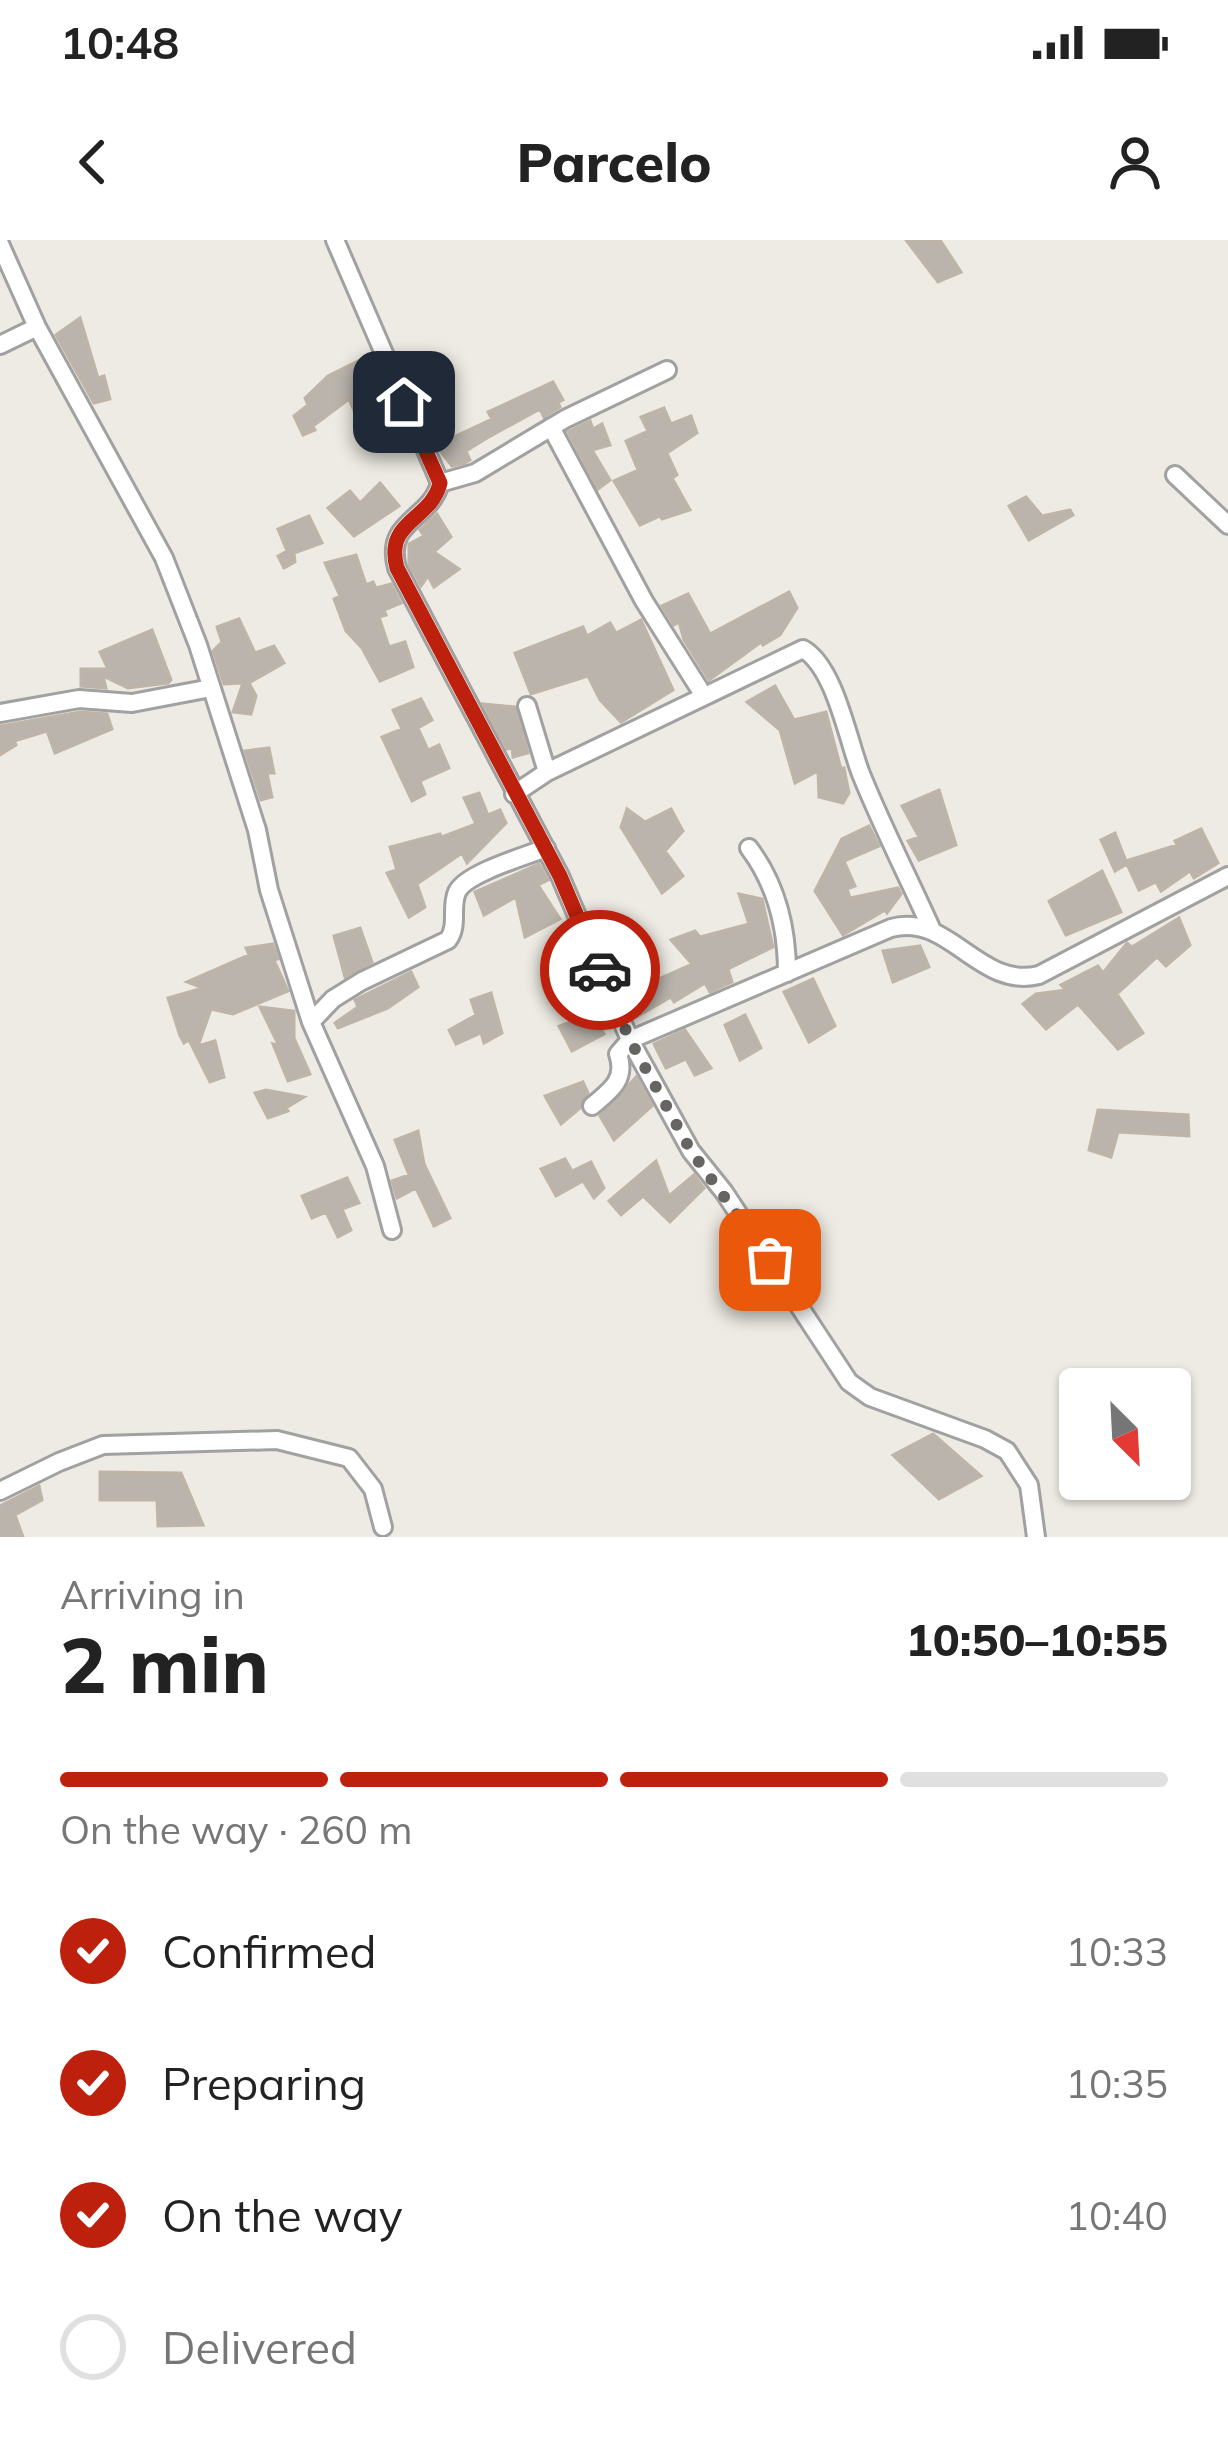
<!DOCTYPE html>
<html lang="en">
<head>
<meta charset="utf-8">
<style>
	:root { --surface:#fff; --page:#f6f6f6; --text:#222; --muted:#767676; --line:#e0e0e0; --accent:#bd200c }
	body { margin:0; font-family:Mulish,sans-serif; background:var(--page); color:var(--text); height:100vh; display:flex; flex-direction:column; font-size:45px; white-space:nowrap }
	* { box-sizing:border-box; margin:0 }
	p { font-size:39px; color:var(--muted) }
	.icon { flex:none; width:66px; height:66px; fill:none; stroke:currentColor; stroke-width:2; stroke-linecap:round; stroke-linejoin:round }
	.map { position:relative; height:1297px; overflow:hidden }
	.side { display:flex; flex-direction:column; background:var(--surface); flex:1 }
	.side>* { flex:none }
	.needle { width:78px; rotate:156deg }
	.buttons { position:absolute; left:1059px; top:1128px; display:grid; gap:24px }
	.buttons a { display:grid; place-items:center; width:132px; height:132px; border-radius:12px; background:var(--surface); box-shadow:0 3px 9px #0004; font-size:60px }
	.pin { position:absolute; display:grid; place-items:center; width:102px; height:102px; color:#fff; margin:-51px; border-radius:24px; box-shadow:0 6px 18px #0006 }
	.courier { position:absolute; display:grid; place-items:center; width:120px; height:120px; margin:-60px; border:9px solid #bd200c; border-radius:50%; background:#fff; color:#222; box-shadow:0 3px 15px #0007 }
	.overview em { font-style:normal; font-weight:800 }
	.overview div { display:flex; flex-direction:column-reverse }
	.overview { display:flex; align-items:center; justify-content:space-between; height:204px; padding:0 60px }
	h1 { font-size:78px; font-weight:800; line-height:90px }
	.bar { display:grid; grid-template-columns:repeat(4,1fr); gap:18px 12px; align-content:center; height:144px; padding:0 60px }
	.bar i { height:15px; border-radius:9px; background:var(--line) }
	.bar .current { background:var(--accent) }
	.bar p { grid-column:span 4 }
	ol { padding:0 60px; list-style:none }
	li { display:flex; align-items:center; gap:36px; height:132px }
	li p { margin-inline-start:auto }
	li .icon { padding:12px; border-radius:50%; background:var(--accent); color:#fff; stroke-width:4 }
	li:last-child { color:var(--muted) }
	li i { width:66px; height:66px; border:6px solid var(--line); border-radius:50% }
	.status { display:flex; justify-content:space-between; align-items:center; height:84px; padding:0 60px; background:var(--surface); direction:ltr }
	.status svg { height:33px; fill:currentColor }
	header { display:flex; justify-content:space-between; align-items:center; height:156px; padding:0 60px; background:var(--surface); font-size:54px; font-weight:800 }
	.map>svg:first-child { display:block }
</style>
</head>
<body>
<div class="status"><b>10:48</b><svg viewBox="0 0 49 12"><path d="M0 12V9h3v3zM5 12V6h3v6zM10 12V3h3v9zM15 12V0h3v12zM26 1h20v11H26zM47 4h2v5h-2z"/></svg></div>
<header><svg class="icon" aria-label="back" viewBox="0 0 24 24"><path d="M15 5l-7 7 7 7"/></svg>Parcelo<svg class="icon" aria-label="person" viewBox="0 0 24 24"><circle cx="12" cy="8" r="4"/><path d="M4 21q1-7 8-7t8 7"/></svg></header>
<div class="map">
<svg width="1228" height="1297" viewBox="0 0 1228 1297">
	<rect width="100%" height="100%" fill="#edebe3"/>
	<path fill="#bab4ad" stroke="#beb4a7" stroke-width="3" d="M906,0H940L961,32L938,42Z
		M80,78L98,138L104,136L110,159L94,163L56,95Z
		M358,121L376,168L357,178L349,159L313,186L315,190L303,195L294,176L308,165L305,158L328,136Z
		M553,142L563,160L558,162L560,167L544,177L540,169L487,198L466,211L470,220L465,223L452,226L441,212L437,205L492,179L488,172Z
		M664,168L671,184L691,176L697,193L667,213L677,235L672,238L690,270L662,279L660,276L640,285L614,241L638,230L626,201L648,191L641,177Z
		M590,181L593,189L602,184L610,205L592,210L610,240L598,249L568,192Z
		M380,243L399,266L354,296L328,268L350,251L360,263Z
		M1026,257L1042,276L1070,270L1073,275L1029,300L1009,266Z
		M437,274L451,297L434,312L459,329L434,347L428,336L421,346L409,324V304L424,296L420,290Z
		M309,276L322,303L294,313L295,322L284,328L278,316L287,311L278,289Z
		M356,315L366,345L373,342L376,348L391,344L401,363L384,370L386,375L379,377L389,407L405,402L413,427L380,441L362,408L346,391L334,359L340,356L325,323Z
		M789,352L797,368L780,395L763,405L761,402L709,440L684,400L679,382L674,385L662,366L688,354L710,394Z
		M239,379L255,413L274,406L284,423L249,443L256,456L251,474L233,472L243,443L224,444L213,411L222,402L217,387Z
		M641,380L673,450L621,482L600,460L588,436L531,454L515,413L583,387L587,396L610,383L616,393Z
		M152,390L171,440L168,443L128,448L103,436L106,448L81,446V429H108L100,412Z
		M775,446L794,480L826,472L841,529L844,528L849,553L843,563L819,557L818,531L795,543L780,490L747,462Z
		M421,459L432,480L418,488L428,510L439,505L449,528L420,541L425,554L412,561L382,497L402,489L393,470Z
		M483,464L515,467L528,513L513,517L512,508L507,509Z
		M80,472L107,474L112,489L55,513L47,491L14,501L16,505L0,515V486Z
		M269,508L274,533H267L272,557L261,560L245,511Z
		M939,550L956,605L919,620L908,601L919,597L902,566Z
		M479,553L488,575L500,570L506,583L467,623L462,613L417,644L425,667L409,677L387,633L397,630L390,607L440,594L442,597L476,584L464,558Z
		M627,569L645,582L671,569L683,591L665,611L683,636L662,653L621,587Z
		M869,586L879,606L844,621L855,646L847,649L850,658L898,648L901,654L887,673L885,670L843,695L815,651L842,599Z
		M1201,589L1218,623L1194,638L1190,631L1161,651L1156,642L1139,650L1127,624L1115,631L1101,600L1115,593L1126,621L1177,605L1175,601Z
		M539,624L548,640L538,645L560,679L525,697L516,657L484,675L475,652Z
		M1102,631L1121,672L1066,695L1049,661Z
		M739,654L762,659L773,707L728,729L732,742L710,752L705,743L674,762L671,757L636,777L621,746L642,738L645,745L692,724L671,700L695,691L700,697L749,684Z
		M1179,678L1190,705L1166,726L1157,717L1117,754L1143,793L1118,809L1078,764L1046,789L1023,764L1036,754L1066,750L1061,745L1098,726L1103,733L1127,703L1132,707Z
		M360,688L372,722L345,737L334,696Z
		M273,704L278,719L274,720L288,751L233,774L211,769L198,806L215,801L224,837L210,842L189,800L184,803L180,796L168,758L203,748L187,742L249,715L246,708Z
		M920,706L929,727L893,742L883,711Z
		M411,732L418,747L388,768L338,788L335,783L358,767L355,760Z
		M813,739L835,786L809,802L784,752Z
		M491,753L502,793L484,803L481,793L456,804L449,790L476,775L471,760Z
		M260,767L294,771V798L310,834L288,841L273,804L279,806Z
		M595,774L604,794L572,811L559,786Z
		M745,775L761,808L740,820L725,785Z
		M685,790L711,828L695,835L686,819L666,828L654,804Z
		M636,837L652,866L614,900L600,876Z
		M583,842L588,853L580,868L561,884L545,856Z
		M266,850L304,857L286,868L288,871L268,878L255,853Z
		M1098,870L1188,875L1189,896L1118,892L1111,917L1089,910Z
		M418,891L424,924L450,978L434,986L416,948L397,958L392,941L409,935L395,900Z
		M565,919L572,931L591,922L604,948L594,958L583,941L556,956L541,929Z
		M656,921L669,956L694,935L704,948L670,982L643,956L621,975L609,961Z
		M347,938L359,963L342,969L351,990L338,997L326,972L312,978L302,956Z
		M933,1194L981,1236L939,1259L893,1215Z
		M100,1232L181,1233L203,1285L158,1286L157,1260H100Z
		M39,1246L42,1260L15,1275L23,1297H0V1266Z"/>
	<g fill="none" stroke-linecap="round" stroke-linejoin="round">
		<defs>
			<path id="minor" d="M335,0L440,243C430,281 384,280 397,328L560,636L630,800L691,911L724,952L849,1142L870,1157L985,1199L1007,1211L1029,1245L1036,1297
				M0,4L37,87L164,318L198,405L257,590L269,650L311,782
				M0,105L37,87
				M551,187L644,361L704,456
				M1175,235L1228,285
				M440,243L475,233L565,179L667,130
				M527,466L547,532
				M0,473L79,459L132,463L211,448
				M514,554L547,532L803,409C835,427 848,501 861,534C882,586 908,637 931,688
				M749,608C776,644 787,688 787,733
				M592,866C610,851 627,840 618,814L630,800L891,688C949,672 979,750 1039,735L1228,636
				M392,990L375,926L311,782L333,759L362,741L448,700C459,685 450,668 457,652C466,633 526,616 546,608
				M0,1251L59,1222L103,1205L277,1200L349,1218L373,1249L383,1287"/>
		</defs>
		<use href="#minor" stroke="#a1a1a1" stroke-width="22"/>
		<use href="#minor" stroke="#fff" stroke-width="16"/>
	</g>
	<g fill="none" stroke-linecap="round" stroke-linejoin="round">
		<path stroke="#666562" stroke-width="12" stroke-dasharray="0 21.6" d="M600,730L630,800L691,911L770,1020"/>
		<path stroke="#bd200c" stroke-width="15" d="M404,162L440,243C431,281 384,280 397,328L560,636L600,730"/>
	</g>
</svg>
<div class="buttons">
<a><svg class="needle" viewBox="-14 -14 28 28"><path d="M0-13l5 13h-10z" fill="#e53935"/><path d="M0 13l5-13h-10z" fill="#767676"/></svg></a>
</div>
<div class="pin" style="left:770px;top:1020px;background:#ea580c"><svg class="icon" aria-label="bag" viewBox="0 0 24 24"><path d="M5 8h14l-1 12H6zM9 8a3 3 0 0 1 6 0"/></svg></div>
<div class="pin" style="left:404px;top:162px;background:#1f2937"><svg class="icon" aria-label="home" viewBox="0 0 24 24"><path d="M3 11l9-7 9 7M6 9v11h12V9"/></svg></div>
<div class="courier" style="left:600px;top:730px"><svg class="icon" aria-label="car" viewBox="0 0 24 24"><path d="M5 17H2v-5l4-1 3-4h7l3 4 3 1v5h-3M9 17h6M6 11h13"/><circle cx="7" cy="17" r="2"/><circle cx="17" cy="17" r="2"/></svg></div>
</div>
<section class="side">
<div class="overview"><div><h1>2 min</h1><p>Arriving in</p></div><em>10:50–10:55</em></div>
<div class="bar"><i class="current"></i><i class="current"></i><i class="current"></i><i></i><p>On the way · 260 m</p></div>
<ol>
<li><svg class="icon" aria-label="check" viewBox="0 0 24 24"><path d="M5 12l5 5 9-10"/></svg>Confirmed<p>10:33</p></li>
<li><svg class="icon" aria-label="check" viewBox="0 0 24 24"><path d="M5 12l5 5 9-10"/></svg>Preparing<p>10:35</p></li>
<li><svg class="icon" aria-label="check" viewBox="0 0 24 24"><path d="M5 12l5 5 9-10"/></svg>On the way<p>10:40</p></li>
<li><i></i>Delivered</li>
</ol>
</section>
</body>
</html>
